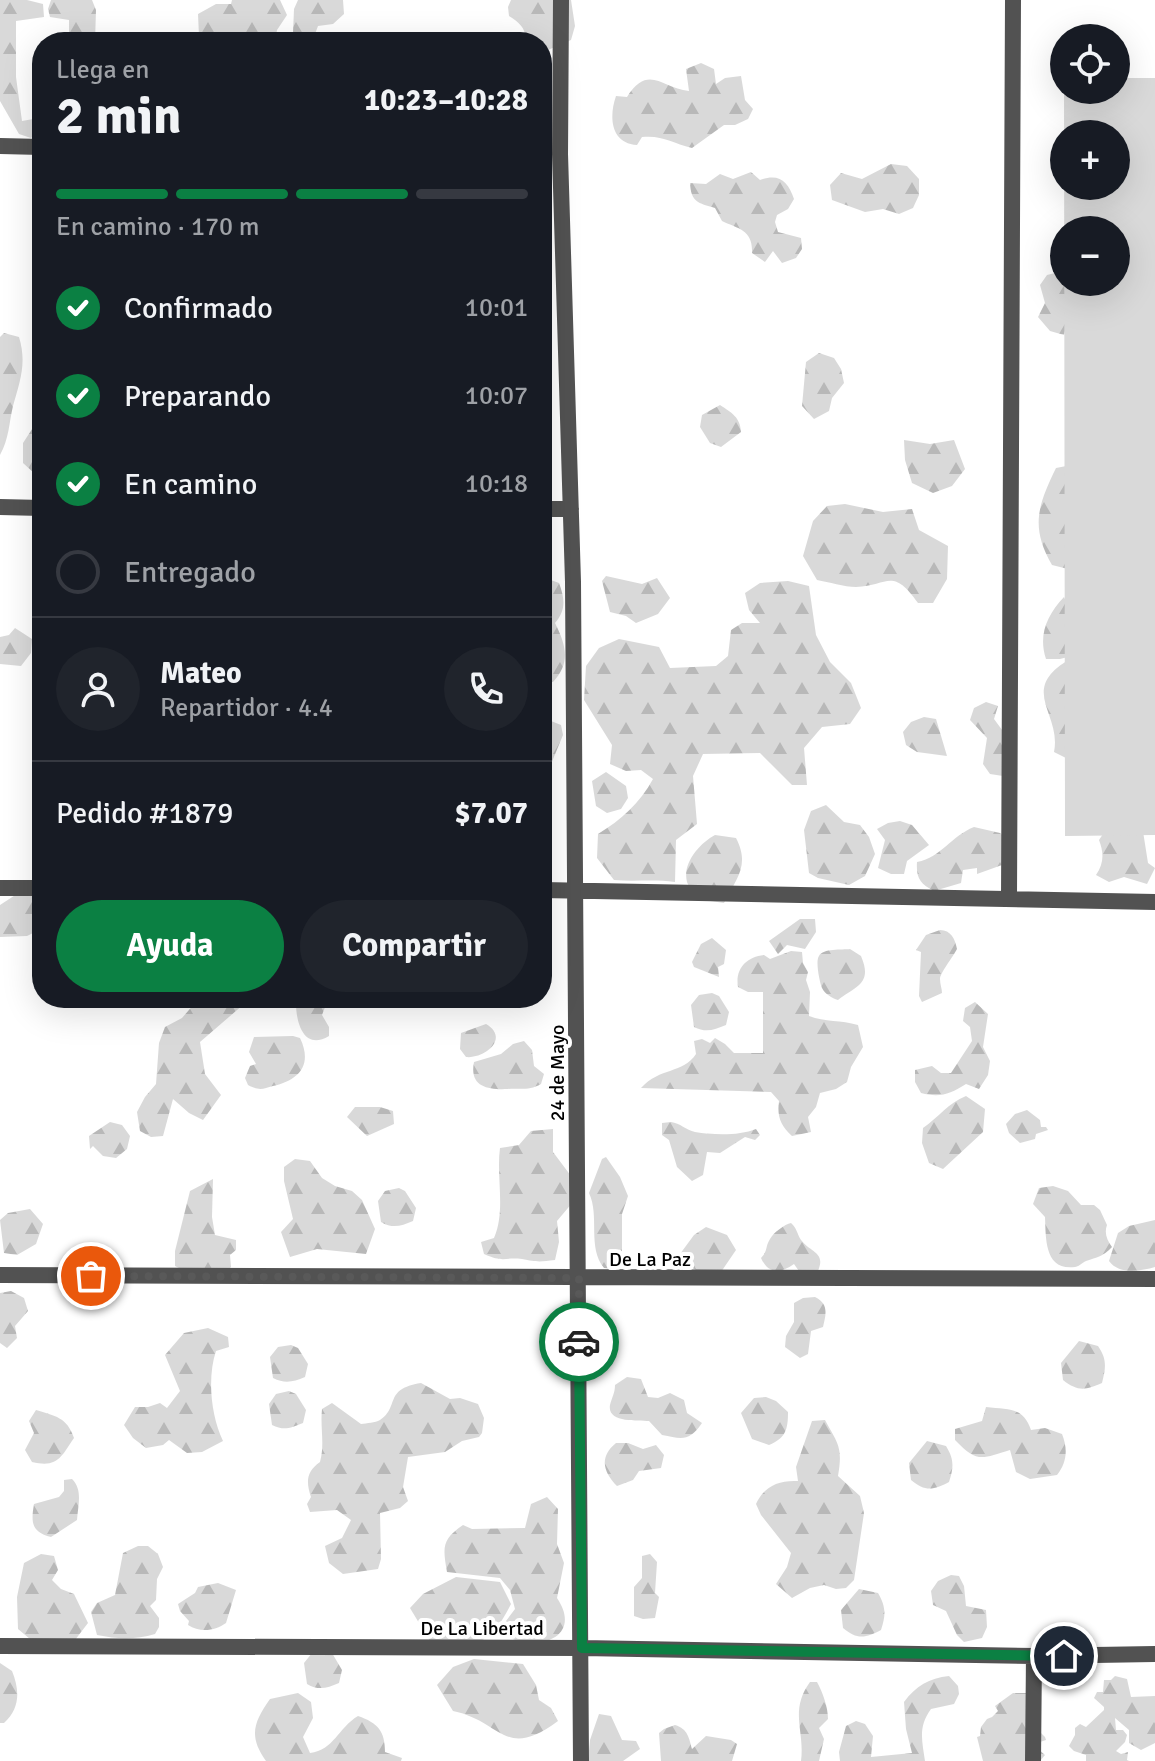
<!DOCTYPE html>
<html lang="es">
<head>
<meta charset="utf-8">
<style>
	:root { --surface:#171b24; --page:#20242c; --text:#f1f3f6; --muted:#9ea1a6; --line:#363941; --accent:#0b8043 }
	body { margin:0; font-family:Signika,sans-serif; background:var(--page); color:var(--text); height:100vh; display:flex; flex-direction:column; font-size:30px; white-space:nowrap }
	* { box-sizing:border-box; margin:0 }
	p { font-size:26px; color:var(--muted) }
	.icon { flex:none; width:44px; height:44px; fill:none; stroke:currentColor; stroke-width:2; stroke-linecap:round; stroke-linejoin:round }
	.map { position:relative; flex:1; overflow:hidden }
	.details { position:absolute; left:32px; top:32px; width:520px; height:976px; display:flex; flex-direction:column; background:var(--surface); border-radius:32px; box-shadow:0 8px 32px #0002 }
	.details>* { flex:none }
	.fabs { position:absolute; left:1050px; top:24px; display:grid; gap:16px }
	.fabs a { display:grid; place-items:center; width:80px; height:80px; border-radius:50%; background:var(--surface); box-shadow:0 8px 32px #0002; font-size:40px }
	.pin { position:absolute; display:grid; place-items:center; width:68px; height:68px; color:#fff; margin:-34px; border:4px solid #fff; border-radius:50%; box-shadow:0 2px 8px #0007 }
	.courier { position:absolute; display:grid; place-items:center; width:80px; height:80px; margin:-40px; border:6px solid #0b8043; border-radius:50%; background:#fff; color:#222; box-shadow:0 2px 10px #0007 }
	.head em { font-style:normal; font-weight:700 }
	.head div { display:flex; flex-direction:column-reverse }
	.head { display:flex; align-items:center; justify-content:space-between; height:136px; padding:0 24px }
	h1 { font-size:52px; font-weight:700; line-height:60px }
	.bar { display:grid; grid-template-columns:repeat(4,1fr); gap:12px 8px; align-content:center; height:96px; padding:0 24px }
	.bar i { height:10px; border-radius:6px; background:var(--line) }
	.bar .selected { background:var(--accent) }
	.bar p { grid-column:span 4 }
	.line { display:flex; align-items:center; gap:20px; padding:0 24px; border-top:2px solid var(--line) }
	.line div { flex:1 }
	.round { display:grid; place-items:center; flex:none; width:84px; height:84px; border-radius:42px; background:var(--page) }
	ol { padding:0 24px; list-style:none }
	li { display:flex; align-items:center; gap:24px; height:88px }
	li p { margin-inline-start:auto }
	li .icon { padding:8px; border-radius:50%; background:var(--accent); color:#fff; stroke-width:4 }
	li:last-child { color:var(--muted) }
	li i { width:44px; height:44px; border:4px solid var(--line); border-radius:50% }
	.primary-button { display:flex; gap:16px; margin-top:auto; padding:16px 24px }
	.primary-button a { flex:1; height:92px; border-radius:48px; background:var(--accent); color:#fff; font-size:32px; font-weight:700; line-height:92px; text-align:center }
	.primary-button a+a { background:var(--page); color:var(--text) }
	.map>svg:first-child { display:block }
</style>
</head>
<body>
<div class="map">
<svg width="1155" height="1761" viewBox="0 0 1155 1761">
	<defs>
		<pattern id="forest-firs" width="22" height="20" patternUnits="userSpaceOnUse" patternTransform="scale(2)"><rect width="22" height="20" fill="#d9d9d9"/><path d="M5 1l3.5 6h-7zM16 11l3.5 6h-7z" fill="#b8b8b8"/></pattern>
	</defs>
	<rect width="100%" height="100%" fill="#fff"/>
	<path fill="url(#forest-firs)" d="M0,0H27L43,4L44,17L16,21V77L22,121L39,118V131L31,138L19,134L0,101Z
		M51,0H92L96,10L95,42H69V20L50,17L48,9Z
		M232,0H280L287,15L277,30L275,42H204L199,36L198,14L216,4H231Z
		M298,0H343L344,14L333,24L318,26L312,42L300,41L293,33L294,9Z
		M511,0H571L575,26L571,40L548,50L542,57V42H525C527,29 520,23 509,16L508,7Z
		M701,63L714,69L716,84L725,78L741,76L745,100L753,109L748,119L735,125H724L692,148C672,143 663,135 642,137L637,145C610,143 609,116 616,96L627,97C649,63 662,89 689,91L686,69Z
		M891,164L907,166L919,179V195L913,208L899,214L883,209L865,212L832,200L830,185L841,173L862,179Z
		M751,172L760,180C779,173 788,181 794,199L788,209L777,215L775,222L778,232L801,238L802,249L796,258L782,263L773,251L765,262L752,253C753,230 739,229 722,221L715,208C698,203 691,202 690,183L706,184L720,174L733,179Z
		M1055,273L1064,275L1069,313L1064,335L1050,331L1038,317L1045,303L1040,285L1047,275Z
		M4,333L19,337C27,363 20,381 13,406C9,423 9,439 0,455V337Z
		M819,353L834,358L841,369L844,383L832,398L829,411L814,419L802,406L806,362Z
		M720,405C732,413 740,417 741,432L721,447L710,443L700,427L702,415Z
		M38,420L42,421V476L34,473L23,463V443Z
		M904,440L930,444L954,440L965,469L952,486L933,493L912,483L905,460Z
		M1087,462L1068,569L1052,565C1030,527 1038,505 1056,468Z
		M845,504L883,512L912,509L919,530L948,546L947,579L933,603H918C892,566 888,586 856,587C844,587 829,582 817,580L803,556L813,521L827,506Z
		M606,576L642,584L657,578L670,598L658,614L636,623L626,616L610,612L602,581Z
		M548,579L559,583C565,599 566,610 555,623C566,645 571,663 553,682L542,683V581Z
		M788,581L809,586L816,635L830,662L851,683L861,708L850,724L822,727L804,748L807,785H792L760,753L703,754L693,776L697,824L676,840L675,882C654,879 635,882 614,880L597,858L598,834C621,820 640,803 653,779L641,770L626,771L610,764L612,745L584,700L586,666L599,648L619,639L659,647L670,668L716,666L728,656L731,630L742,623H760L749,610L745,593L760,583Z
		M1064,597L1087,652L1060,659H1046C1038,635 1047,615 1064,597Z
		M15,628L32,639L31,653L21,666L0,664V637L9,635Z
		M1070,659L1066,758L1054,752C1062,713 1017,690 1070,659Z
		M986,702L998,706L994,719L1008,738L1003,776L990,774L983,764L987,738L970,720L974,708Z
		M924,717L936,719L947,756L917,752L906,745L903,732L911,722Z
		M551,721L561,725L563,735L551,764H543L542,724Z
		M606,772L626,786L628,798L621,809L607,813L596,806L592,781Z
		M826,805L844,822L860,825L869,837L875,854L865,876L849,885L818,878L809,873L804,830L811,811Z
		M900,821L912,825L929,845L907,861L904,874H891L878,868L885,840L877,829L888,823Z
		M1142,825L1148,863L1155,868L1147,884L1124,877L1109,882L1096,875C1104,863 1104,853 1099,840L1107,828Z
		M974,827L1000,833L1010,842L1002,865L977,874V868L963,870L961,883L934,891C920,884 916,878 917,862C942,857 951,836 974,827Z
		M715,835L736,838C750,865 737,878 724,903L697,899C694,894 689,887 687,882C682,863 700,843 715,835Z
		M20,892H42V933L37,931L27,936L0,937V905Z
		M800,919H815L816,932L805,949L787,945L778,954L769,941Z
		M940,930C951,930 955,939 957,949C953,957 940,973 940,979C940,984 942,989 942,993L922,1002L919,996L921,952L916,950L926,935Z
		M712,938L726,950L724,964L718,967L719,977L694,967L692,962L701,944Z
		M850,949L861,956C873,984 856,986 838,1000C832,998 825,994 822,988C820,983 815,961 819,956C823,948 842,950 850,949Z
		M791,951L802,952L803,963L808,972L806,980L810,992L809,1016C825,1022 841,1020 858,1025L863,1047L851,1067L847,1082L836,1089L820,1093L816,1107L808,1117L811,1132L792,1136C780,1125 777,1116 779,1101L771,1092L641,1088C660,1067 683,1074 696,1054L694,1041L702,1039L710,1043L715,1038L725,1044L734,1053H763V992H748L738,987C735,969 746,957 764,955L770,959Z
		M712,993L719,996L729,1012L726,1025C714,1030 706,1033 694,1027L691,1005L699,995Z
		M216,998H244V1004L200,1042L205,1074L221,1095L203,1120L189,1113L173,1099L163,1136L151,1137L140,1131L137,1112L145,1097L156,1084L159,1043L165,1027L182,1018L195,1003L216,1001Z
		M303,998H321L327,1002L322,1015L329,1027V1036C304,1051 296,1023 296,1003Z
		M975,1002L988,1014L983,1047L990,1061L988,1075L979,1089L966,1084C950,1094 940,1098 921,1093L915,1082V1070L932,1066L941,1073H951L972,1041L970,1027L963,1021L965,1008Z
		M486,1024C510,1038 485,1059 466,1057L460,1049L461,1033Z
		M293,1036L300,1038C313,1065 299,1080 273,1086C263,1089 259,1091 248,1085L245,1078L250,1066L256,1064L249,1052L254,1037Z
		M524,1041L532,1050L534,1066L544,1074L541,1084C529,1091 520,1088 508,1089C488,1090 469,1087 474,1062L501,1054L513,1044Z
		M966,1096L985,1109L983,1132L943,1169L929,1163L922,1143L923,1128C939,1117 948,1103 966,1096Z
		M355,1107H380L393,1111L394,1124L367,1136L347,1117Z
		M1027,1110L1040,1120L1041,1127H1046L1048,1130L1036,1134L1035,1139L1020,1143L1009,1133L1006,1124L1015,1114Z
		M110,1122L122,1125L130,1136L127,1149L116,1158L103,1156L93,1146L90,1149L89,1136Z
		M671,1122C680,1123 686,1130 695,1132C713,1135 739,1136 756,1129L760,1135L755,1140L745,1137L720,1153L707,1152L703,1175L692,1181L677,1167L669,1140L662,1135V1123Z
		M553,1129V1152L571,1176L573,1202L557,1221L559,1242L555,1260C540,1262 536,1262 522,1259C504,1257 504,1263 484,1254L481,1242L494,1238C506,1211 496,1177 500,1148L519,1145L531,1131Z
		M606,1157L620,1177L628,1196L622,1214V1259L615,1269L604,1268C587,1247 600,1216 589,1193L602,1159Z
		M295,1159L310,1161L322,1178L335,1186L352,1191L362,1200L375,1229L366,1254L317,1249L290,1257L281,1232L293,1219L284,1181V1167Z
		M213,1179L212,1217L215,1235L236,1240V1250L230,1255L231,1267L218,1282L205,1281L175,1266V1251L190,1191Z
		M1053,1186L1068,1191L1081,1205H1094L1100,1210L1107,1225C1104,1233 1107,1240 1112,1247C1103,1257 1097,1257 1086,1261C1082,1263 1078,1267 1075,1267C1044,1271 1046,1238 1045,1217L1033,1204L1039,1188Z
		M399,1188L405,1191L416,1208L413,1221C401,1226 393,1229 381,1222L378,1201L385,1191Z
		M30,1209L43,1224L36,1244L17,1255L4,1253L0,1220L8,1213Z
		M1155,1220V1267C1141,1271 1119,1275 1109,1261L1118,1233L1129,1226Z
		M791,1223C797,1228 797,1234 801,1240C811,1253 826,1252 818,1271L801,1274L794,1264C780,1274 768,1274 761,1258C768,1251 765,1247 770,1239C773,1233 785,1224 791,1223Z
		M706,1227L727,1235L736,1250L721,1272L706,1274L683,1264L680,1254L694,1235Z
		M11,1291L24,1298L28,1311L15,1326L17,1338L7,1348L0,1343V1293Z
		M815,1297C829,1304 826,1314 823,1327L811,1331L808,1354L800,1358L785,1347L786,1336L794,1322V1303L803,1298Z
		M208,1328L228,1337L229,1347L216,1351C207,1378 211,1416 223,1441L202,1452L187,1453L169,1440L163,1445L146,1448L133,1438L124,1425L135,1407H148L160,1403L167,1408L180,1391L165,1355L184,1333Z
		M1079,1341L1098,1346C1107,1359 1106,1367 1102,1383C1086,1390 1078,1392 1063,1380L1061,1363Z
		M291,1345L298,1348L308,1364L305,1377C293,1382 285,1384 273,1378L270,1357L278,1347Z
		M627,1377L641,1379L648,1397L658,1398L670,1393L684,1400L687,1413L702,1423C689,1442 682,1439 662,1435L649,1421C637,1420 607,1423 610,1405C612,1397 615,1393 615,1385Z
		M421,1383L450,1399L460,1398L478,1404L484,1418L482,1433L479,1437L462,1441L445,1452L408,1457L403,1487L408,1501L400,1508L380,1513L381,1559L378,1569L343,1574L329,1563L325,1546L342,1538L351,1520L337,1510L310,1512L307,1504L311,1497C306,1482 306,1472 320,1462C325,1444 320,1428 322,1409L332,1403L361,1424C367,1423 375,1423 380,1420C400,1407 383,1389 421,1383Z
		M289,1391L296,1394L306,1410L303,1423C291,1428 284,1431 272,1425L269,1404L276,1394Z
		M766,1397L776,1401L788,1412C788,1429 786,1438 769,1445L752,1439L741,1413L754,1398Z
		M986,1407C1008,1410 1023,1406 1031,1430L1045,1428L1062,1434C1068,1449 1067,1462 1057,1475L1030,1479L1016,1472L1010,1450C981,1459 977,1463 955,1440V1429L982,1421Z
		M36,1410C55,1416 67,1417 74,1438C61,1457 58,1468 32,1462L25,1450L34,1433L29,1421Z
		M825,1420C838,1444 843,1447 838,1476L860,1496L864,1513L854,1580L846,1588L836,1589L824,1585L810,1588L792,1598L776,1584L787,1567L791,1553L761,1515L756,1504C764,1486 779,1480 798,1481L796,1467L812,1421Z
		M927,1441L946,1446C954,1459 954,1467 949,1482C934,1490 925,1492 911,1480L909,1463Z
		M616,1443H628L643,1449L656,1445L664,1455L661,1468L639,1471L633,1480L617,1486C603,1472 599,1457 616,1443Z
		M72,1479C83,1490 78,1505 77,1520L51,1537C31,1532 31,1522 34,1504L59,1497L64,1491V1480Z
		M547,1497L558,1509L557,1544L564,1563L557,1598C578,1629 554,1647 522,1642C516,1641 509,1637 503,1635L506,1621L515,1609L510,1590L500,1578L447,1572C443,1548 441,1540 463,1525L472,1529L525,1528L531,1504Z
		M138,1546H148L158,1554L163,1567L157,1579L156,1600L150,1606L159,1618V1627L155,1634C135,1640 117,1639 97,1635L91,1612L97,1603L115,1595L123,1553Z
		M41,1554L54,1556L58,1570L52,1580L61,1589L74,1594L88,1623L75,1640L30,1639L18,1629L17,1597L24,1563Z
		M650,1554L657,1562L655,1593L659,1597L655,1618L643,1619L634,1616V1587L642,1578V1556Z
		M951,1575L959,1576L964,1586L966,1606L986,1610L987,1627L982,1638L964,1642L957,1635L946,1611L933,1605L931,1591L938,1581Z
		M456,1577L500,1582L511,1604C487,1650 480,1643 431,1643L410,1608L423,1594Z
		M218,1583L236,1590L226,1623C215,1631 200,1633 188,1625L189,1621L180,1611L178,1604L195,1593L198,1587Z
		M859,1589L878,1593C886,1607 886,1615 881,1630C866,1638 857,1640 843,1628L841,1610Z
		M312,1653H332L342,1670L339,1683C327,1688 319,1691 307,1684L304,1663Z
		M474,1659L523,1664L536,1685L539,1700L551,1708L558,1721C504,1761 502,1721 453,1711L437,1685L453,1667Z
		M0,1663L12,1671C20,1691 20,1708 4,1723H0Z
		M949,1676L958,1686L959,1694L954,1704L931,1709C918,1727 922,1740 925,1761H840L839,1752L846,1726L856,1721L865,1724L873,1736L871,1757L912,1753L906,1729L904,1702C916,1686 929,1678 949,1676Z
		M1115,1676L1127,1679L1131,1697L1155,1696V1743L1141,1750L1129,1743V1730L1115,1718L1116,1730H1123L1127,1735L1125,1742L1116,1751L1121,1754L1128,1752L1127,1760L1129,1761H1086V1755L1074,1751L1069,1746L1075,1735V1728L1080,1724L1086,1727L1104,1710V1707L1094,1698L1097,1692H1103L1104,1680H1111Z
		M810,1682H817C823,1693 828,1707 828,1719L819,1728L824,1739L819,1761H801C805,1731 789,1711 810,1682Z
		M298,1693L311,1702L313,1718L303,1737L310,1753C334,1750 338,1728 358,1716C378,1723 385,1731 385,1752L402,1758L401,1761H266C248,1736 254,1722 270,1699Z
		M1013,1693H1026L1041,1733L1045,1737L1046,1740L1040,1742L1037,1748L1045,1755L1040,1761H983L977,1737L980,1736L981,1727L987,1719L992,1717L998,1711L995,1706Z
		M599,1714L611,1716L622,1740L636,1741L640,1749L623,1761H588L590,1740Z
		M675,1725C688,1729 689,1738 692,1749L706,1736L731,1740L737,1744L732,1761H661L659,1733L664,1729Z"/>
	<path fill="#d9d9d9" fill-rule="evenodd" d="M1064,78V90H1116V78H1155V835L1065,836ZM1064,134H1116V186H1064ZM1064,230H1116V282H1064Z"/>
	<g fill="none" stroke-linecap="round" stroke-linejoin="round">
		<path stroke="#525252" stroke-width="16" d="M561,0L560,154L573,582L581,1761
			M0,146L42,147
			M0,507L42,508
			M542,509H571
			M0,888H42
			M542,890L1155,902
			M1009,899L1013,0
			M0,1275L1155,1279
			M0,1646L582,1648L1034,1656L1155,1654
			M1033,1761L1034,1656"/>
	</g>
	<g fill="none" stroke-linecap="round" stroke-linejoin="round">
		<path stroke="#595959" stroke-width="8" stroke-dasharray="0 14.4" d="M91,1276L579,1278V1342"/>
		<path stroke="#0b8043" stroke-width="10" d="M579,1342L582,1648L1064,1656"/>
	</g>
	<g text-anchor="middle" stroke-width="8" stroke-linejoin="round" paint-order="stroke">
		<g font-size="20" fill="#000" stroke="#fff">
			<text transform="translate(557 1073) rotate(-90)" y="7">24 de Mayo</text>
			<text x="650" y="1266">De La Paz</text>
			<text x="482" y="1635">De La Libertad</text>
		</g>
	</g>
</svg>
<div class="fabs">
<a><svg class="icon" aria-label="locate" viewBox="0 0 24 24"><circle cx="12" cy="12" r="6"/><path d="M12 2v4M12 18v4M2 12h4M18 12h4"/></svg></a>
<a>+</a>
<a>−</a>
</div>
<div class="pin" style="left:91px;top:1276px;background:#ea580c"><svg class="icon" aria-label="bag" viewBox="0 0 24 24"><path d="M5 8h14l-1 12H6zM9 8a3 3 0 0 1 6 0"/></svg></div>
<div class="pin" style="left:1064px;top:1656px;background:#1f2937"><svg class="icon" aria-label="home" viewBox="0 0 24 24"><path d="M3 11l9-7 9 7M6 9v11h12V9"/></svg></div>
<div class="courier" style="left:579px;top:1342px"><svg class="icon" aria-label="car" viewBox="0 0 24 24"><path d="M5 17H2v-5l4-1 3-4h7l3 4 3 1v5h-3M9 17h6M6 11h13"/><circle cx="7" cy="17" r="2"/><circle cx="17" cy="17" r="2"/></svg></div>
<section class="details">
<div class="head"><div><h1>2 min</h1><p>Llega en</p></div><em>10:23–10:28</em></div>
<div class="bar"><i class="selected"></i><i class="selected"></i><i class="selected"></i><i></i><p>En camino · 170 m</p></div>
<ol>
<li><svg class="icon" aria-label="check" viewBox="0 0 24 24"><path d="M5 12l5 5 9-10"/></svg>Confirmado<p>10:01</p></li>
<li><svg class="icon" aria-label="check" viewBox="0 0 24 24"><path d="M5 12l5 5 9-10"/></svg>Preparando<p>10:07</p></li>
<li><svg class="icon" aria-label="check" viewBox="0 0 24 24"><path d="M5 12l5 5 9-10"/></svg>En camino<p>10:18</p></li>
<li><i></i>Entregado</li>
</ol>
<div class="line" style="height:144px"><a class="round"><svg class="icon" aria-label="person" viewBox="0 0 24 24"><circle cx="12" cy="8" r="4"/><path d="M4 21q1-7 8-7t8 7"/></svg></a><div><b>Mateo</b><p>Repartidor · 4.4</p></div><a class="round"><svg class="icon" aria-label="phone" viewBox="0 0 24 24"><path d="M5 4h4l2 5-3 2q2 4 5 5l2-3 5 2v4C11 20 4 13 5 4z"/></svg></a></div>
<div class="line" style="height:104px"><div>Pedido #1879</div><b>$7.07</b></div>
<div class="primary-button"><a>Ayuda</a><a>Compartir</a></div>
</section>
</div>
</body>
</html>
